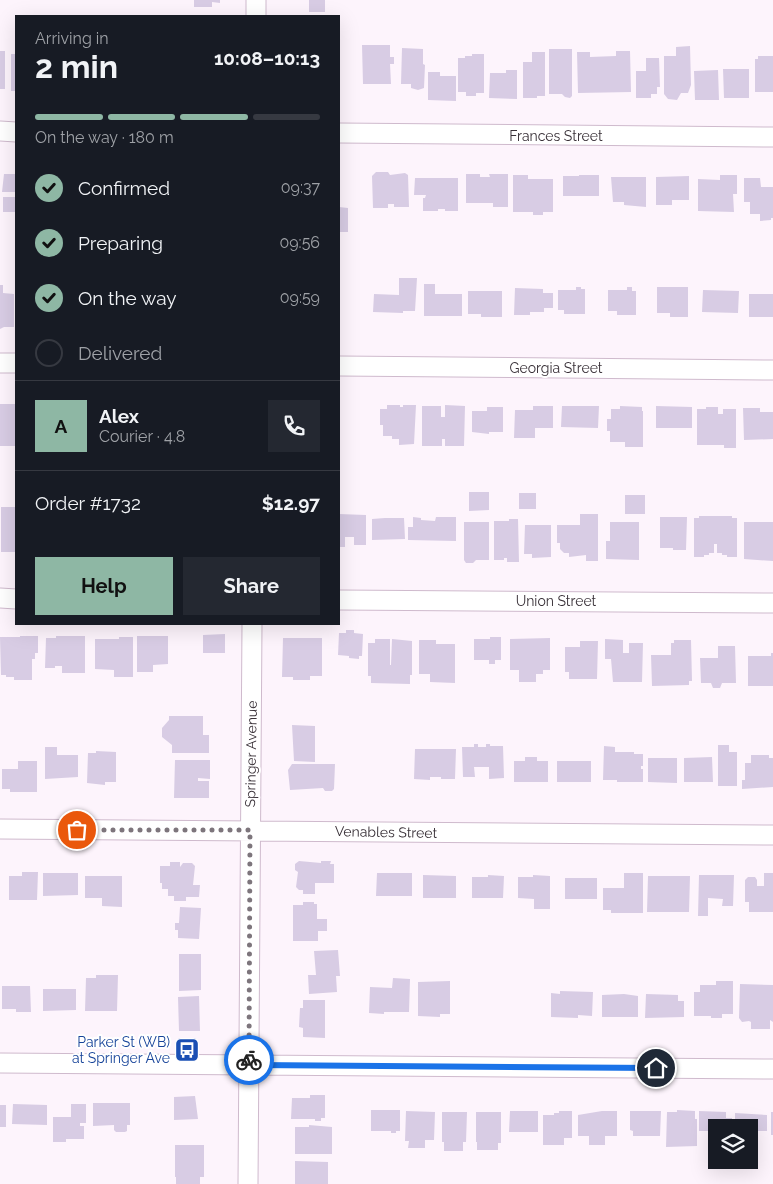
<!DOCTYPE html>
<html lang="en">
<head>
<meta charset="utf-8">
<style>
	:root { --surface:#171b24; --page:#242831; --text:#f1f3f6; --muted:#9ea1a6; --line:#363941; --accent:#8eb7a4 }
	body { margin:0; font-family:Raleway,sans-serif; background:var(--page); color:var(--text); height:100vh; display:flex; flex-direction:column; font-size:19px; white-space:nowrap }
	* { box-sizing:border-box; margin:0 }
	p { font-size:16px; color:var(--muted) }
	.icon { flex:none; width:28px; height:28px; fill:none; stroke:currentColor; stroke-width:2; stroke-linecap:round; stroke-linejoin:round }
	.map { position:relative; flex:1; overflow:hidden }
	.details { position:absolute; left:15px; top:15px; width:325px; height:610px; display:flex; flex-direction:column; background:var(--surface); border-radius:0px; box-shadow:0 5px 20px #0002 }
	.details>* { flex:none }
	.buttons { position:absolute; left:708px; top:1119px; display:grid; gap:10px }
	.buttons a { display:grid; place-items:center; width:50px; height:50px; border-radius:0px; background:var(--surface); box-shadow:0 5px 20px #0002; font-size:25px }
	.pin { position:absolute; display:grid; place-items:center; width:42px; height:42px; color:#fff; margin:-21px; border:2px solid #fff; border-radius:50%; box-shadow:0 1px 5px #0007 }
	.courier { position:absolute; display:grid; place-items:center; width:50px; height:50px; margin:-25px; border:4px solid #1a73e8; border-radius:50%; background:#fff; color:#222; box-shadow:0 1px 6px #0007 }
	.summary em { font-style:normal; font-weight:700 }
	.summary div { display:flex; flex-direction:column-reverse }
	.summary { display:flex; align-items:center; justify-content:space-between; height:85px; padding:0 20px }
	h1 { font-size:32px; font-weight:700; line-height:38px }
	.bar { display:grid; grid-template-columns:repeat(4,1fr); gap:8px 5px; align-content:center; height:60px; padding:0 20px }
	.bar i { height:6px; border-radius:4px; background:var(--line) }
	.bar .on { background:var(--accent) }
	.bar p { grid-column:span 4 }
	.line { display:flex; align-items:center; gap:12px; padding:0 20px; border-top:1px solid var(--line) }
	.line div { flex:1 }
	.round { display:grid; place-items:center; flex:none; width:52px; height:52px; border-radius:0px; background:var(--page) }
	ol { padding:0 20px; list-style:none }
	li { display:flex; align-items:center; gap:15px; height:55px }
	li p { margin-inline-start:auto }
	li .icon { padding:5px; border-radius:50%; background:var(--accent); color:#111; stroke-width:4 }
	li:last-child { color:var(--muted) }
	li i { width:28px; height:28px; border:2px solid var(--line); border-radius:50% }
	.action { display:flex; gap:10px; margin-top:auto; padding:10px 20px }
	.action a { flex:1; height:58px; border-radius:0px; background:var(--accent); color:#111; font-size:20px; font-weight:700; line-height:58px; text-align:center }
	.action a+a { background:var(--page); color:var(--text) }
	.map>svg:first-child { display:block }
</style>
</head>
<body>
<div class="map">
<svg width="773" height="1184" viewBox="0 0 773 1184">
	<rect width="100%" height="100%" fill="#fdf4fc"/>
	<path fill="#d8cce4" d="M194,0H220V3L212,2V7H194Z
		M309,0H325V12H309Z
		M362,45H390V57H394V64H390L391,84H363Z
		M690,46L691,85L688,93H681L677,100L668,99L664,94V56H676V47Z
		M402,48L423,49V64L425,65L424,88L418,90L411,88V84H401Z
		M549,49H572V96L570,98L565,97L562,94H549Z
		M0,51H5V89H0Z
		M616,51H630L631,92L578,93L577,52H590V57L616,56Z
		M532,52H545V96H537V98H523V62H532Z
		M11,54H16V91H11Z
		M472,54H484V93H476V96H466V92H458V58H465V56H472Z
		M758,56H773V92H755V59H758Z
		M646,58H659L660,87H657V94H651V98H636V71H646Z
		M723,69H749V98H724Z
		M506,70H517V99L489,98L490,73H506Z
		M718,70L719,100H695L694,71Z
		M428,72H440V76H456V101L428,100Z
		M376,172H388L390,175L405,173L408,175L409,207H394V204H388V208H373L372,176Z
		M4,174H16V192H2Z
		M466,174H480V177H490L489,174H508V207H493V203H466Z
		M513,175H528V179H553V212H543V215H533V212H513Z
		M579,175H599V196H563V176H579Z
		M720,175H737V194H733L734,212L698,211V179L720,180Z
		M689,176V200H672V205H656V177Z
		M611,177H646V207L624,205V202H613Z
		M415,178H458V211H445V209H438V211H423V198H425L426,195H414Z
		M744,178H760L761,187H773V218H771V220L760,221V214H750V202H744Z
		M3,197H16V212H3Z
		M339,207L348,208V232H339Z
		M399,278H417L415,311H403V313L373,312L374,294L399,295Z
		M424,284H435V294H462V316H424Z
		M0,285H3V293L14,294V327H4L0,329Z
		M576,287H581V289H585V314H564V310H558V290H576Z
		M627,287H632V291H636V315H617V311H608V290H627Z
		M657,287H688V317H670V313H657Z
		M515,288L543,289V293H553V308H544V312H530V315H514Z
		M703,290L739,291L738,313L702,312Z
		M468,291H502V317H481V314H468Z
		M749,294H773V317H749Z
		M0,404H16L15,446H0Z
		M387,405H400V407H403V405H416L414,444L399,445V439H392V436H383V425H380V409H387Z
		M445,405L465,406L464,446H445V439H442V446H422V406H441V417H445Z
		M533,406H553V428H535V438H514L515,410H533Z
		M562,406H599L598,428L561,427Z
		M620,406L642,407V411H643V447H625V442H610V431H607V419H611V409H620Z
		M656,406L692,407V428H656Z
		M487,407H503V432H489V434L472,432V411H487Z
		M706,407H718V414H723V409H736V448H724V445H697V409H706Z
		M743,408H760V412H773V439L744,440Z
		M469,492H489V510L469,511Z
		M519,493H536V509H519Z
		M625,495H645V514H625Z
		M1,507H16V552H1Z
		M339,514L366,515V545H354V537H345V547H339Z
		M580,514H598V561H586V555L569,557V553H564L560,549V543H557V525H580Z
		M699,516H732V518H737V557H727V555H722V553H717V544H714V553H709V555H704V557H694V518H699Z
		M413,517L421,518V520L435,521L436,517H456V541L408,540V527H413Z
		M660,517H687L686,550H673V548H660Z
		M385,518H404L405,539L372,540V519Z
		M509,519H518L519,562H507V558H504V560H494V521H509Z
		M464,522H489V560H476L473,563H466L464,560Z
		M610,522H639V560L606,559V541H610Z
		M744,522H773V561L744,559Z
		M525,525H551V557L532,558V554H524Z
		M346,630H354V633L363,634L362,656H359V659L349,658V656L338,655L339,633H346Z
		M225,634V653H203V635Z
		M20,636H38V653H35V659H32V680H14V677H6V675H1L0,637H20Z
		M56,636H85V673H62V666H55V668H45L46,638H56Z
		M137,636H168V664L153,665V672H137Z
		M119,637H133V677H114V670L95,669V639H119Z
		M490,637H501V660H495V664H489V660H474V639H490Z
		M283,638H322V676H310V680H293V677H282Z
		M550,638V670H543V674H536V682H519V670H510V639Z
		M375,639H390V665H391L392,639L412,641V675H410V684L371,683V676H368V643H375Z
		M605,639L623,640V653H629V643H643L642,682H613L611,659H605Z
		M419,640H436V644H455V683L430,682V674H419Z
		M674,640H691L692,681H689V685L652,686L651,655H671V643H674Z
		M580,641H598L597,679H569V672H565V647H580Z
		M718,646H735L736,683H722L720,688H713L711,683H701L700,658H718Z
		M771,653H773V686H748V656H771Z
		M169,716H203V735H209V753H172V745L162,737V728L169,720Z
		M292,725L315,726V762L294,761Z
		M474,744H478V747H486V744H490V746H503L504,778L489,779V767H474L475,777H463L462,747H474Z
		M718,745H729V752H737V786H718Z
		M604,746L615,747V752H634V754H643V766H641V769H643V782H617V780H603Z
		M45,747H57V755H78V777L45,779Z
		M415,749H456L455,779H441V777H430V780L414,779Z
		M96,751L116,752V782H105V785L87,783L88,753H96Z
		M751,755H769V758H773V787L742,789V780H745V763H751Z
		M525,757H537V761H548V782H514V761H525Z
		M712,757L713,782H684V758Z
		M648,758H677V783L648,782Z
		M175,760H210V779L198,778V781H209V798H174Z
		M18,761H37V792H10V789H2V769H18Z
		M557,761H591V782H557Z
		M292,764H335L334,789L332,791H325L323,788L290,790L288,770Z
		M299,861L321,863V861H331L330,864H334V883H315V894H303V890H299L296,887L298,872L295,870V864Z
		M170,862H180V867L183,863H192L195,866L193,885H200L199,897H186V901H174V896H168V889H162V883H160V866H170Z
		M22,872H38L37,900H9V876H22Z
		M43,873H78V895L43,896Z
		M377,873H412V896H376Z
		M624,873H643V913H611V910H603V888H624Z
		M764,873H773V912H749V902H745V880L748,877H755L757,880V886H764Z
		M423,875L456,876V898H423Z
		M488,875L504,876L503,898H472V877H488Z
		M533,875L550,876V909H534V899L518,898V877H533Z
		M699,875H734L733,906H722L723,899L708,898V916H698Z
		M85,876H122V907L102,906V898H85Z
		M648,876H690L689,912H647Z
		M565,878H597V899H565Z
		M303,902H314V904H317V919H327V931H318V941H293V905H303Z
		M180,907L201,908L199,939L178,938V930H175V923H179Z
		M338,950L340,976H336L337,992L309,994L308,975H316L314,951Z
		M179,954H201V990L179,991Z
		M96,975H118L117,1011H85L86,978H96Z
		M393,978L410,979L409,1012H384V1014L369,1013L370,987L392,988Z
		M450,981V1014H440V1017L418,1016V982Z
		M716,981H733V1014H722V1018H711V1016H694V992H700V985H716Z
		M740,984L773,985V1022L770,1020V1029H751V1022L749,1021L742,1022L739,1018Z
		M2,986H30L31,1012H16V1009H2Z
		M43,989H76V1010L43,1011Z
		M560,991L593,992L592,1016L578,1015V1018L551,1017V993L560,994Z
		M624,994L638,996V1017H602V995Z
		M646,994L678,995V1001H684V1017L645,1018Z
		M199,996L200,1031H179L178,997Z
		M303,1000H325V1038L303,1037V1028L299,1027L300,1008H303Z
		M310,1095H325V1118H321V1121H315V1119H291L292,1098H310Z
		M195,1096L198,1119L174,1120V1097Z
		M93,1103H130V1125H127V1131L125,1132H116L114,1130V1125L93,1126Z
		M13,1104L47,1105V1125L12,1124Z
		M71,1104H86V1123H80V1126H84V1139H66V1142H53V1117H71Z
		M0,1105H6V1127H0Z
		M371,1110H400V1131H396V1133H391V1131H371Z
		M677,1110L695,1111V1119H697V1146L666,1147L667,1112H677Z
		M406,1111L435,1112L434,1140H425V1148H408L409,1141H405Z
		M510,1111H538V1132H509Z
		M559,1111H572V1138H564V1145H543V1115H554V1113H559Z
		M602,1111H617V1136H605V1145H589V1136H578V1115Z
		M630,1111H661L660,1136H633V1131L630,1130Z
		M699,1111L726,1112V1118H732V1128H716V1131H699Z
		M442,1112H467L466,1142H463V1151H444V1142H442Z
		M476,1112H501V1143H498V1150H477V1142H476Z
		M771,1112H773V1135H771Z
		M735,1113L767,1115V1131H749V1128H735Z
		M309,1125L332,1127V1154H295V1127H309Z
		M175,1145H204V1177H200V1184H176V1177H175Z
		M295,1161L328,1162V1184H295Z"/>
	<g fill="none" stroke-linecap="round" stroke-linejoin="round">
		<defs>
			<path id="minor" d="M256,0V16
				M0,131L16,132
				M339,133L773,137
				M0,363H16
				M339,366L773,370
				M0,598L16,599
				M339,600L773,603
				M0,829L773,835
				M0,1063L773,1069
				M248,1184L252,624"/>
		</defs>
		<use href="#minor" stroke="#cfbacd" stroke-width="21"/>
		<use href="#minor" stroke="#fff" stroke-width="19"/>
	</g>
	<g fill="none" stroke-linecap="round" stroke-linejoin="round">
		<path stroke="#7d757c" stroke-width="5" stroke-dasharray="0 9" d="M77,830H250L249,1060"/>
		<path stroke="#1a73e8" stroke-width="6" d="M249,1060L248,1065L656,1068"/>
	</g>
	<defs>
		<symbol id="bus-square" viewBox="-11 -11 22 22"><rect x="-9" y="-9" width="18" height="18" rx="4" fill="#1a4fb4" stroke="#fff"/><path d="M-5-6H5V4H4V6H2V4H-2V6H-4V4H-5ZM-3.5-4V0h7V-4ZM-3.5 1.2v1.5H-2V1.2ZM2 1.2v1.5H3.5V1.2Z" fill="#fff"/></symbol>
	</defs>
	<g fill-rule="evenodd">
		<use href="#bus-square" x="173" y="1036" width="28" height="28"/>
	</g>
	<g text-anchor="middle" stroke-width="4" stroke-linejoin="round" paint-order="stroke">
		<g font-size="14" fill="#383037" stroke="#fff">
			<text x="556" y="141">Frances Street</text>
			<text x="556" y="373">Georgia Street</text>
			<text x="556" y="606">Union Street</text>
			<text transform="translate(251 754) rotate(-89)" y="5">Springer Avenue</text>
			<text transform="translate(386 832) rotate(1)" y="5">Venables Street</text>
		</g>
		<g font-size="14" fill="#164399" stroke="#fff" text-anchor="end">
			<text x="170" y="1047">Parker St (WB)<tspan x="170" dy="16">at Springer Ave</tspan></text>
		</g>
	</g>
</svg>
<div class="buttons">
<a><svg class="icon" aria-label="layers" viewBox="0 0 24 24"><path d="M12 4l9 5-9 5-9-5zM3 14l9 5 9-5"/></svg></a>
</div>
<div class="pin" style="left:77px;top:830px;background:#ea580c"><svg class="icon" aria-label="bag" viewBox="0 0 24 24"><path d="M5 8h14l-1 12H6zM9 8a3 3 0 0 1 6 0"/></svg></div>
<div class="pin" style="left:656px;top:1068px;background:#1f2937"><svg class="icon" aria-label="home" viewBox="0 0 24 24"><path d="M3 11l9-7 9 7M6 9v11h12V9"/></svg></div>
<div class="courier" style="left:249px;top:1060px"><svg class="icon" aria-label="bike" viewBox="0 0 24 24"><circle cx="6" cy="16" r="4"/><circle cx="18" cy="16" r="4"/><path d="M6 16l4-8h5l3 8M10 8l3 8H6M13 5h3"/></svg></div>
<section class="details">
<div class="summary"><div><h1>2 min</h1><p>Arriving in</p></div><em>10:08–10:13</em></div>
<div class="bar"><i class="on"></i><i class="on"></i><i class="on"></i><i></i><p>On the way · 180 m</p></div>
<ol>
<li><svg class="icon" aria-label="check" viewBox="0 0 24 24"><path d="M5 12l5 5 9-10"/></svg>Confirmed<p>09:37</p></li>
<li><svg class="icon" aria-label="check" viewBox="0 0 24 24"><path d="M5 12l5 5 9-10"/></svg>Preparing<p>09:56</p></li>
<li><svg class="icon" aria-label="check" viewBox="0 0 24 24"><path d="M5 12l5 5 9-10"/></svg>On the way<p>09:59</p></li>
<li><i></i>Delivered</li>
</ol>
<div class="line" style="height:90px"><b class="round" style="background:var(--accent);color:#111">A</b><div><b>Alex</b><p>Courier · 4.8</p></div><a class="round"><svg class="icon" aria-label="phone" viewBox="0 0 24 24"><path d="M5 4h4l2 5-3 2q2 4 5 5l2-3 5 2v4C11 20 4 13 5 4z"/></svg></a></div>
<div class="line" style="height:65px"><div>Order #1732</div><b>$12.97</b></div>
<div class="action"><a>Help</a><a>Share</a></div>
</section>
</div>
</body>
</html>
